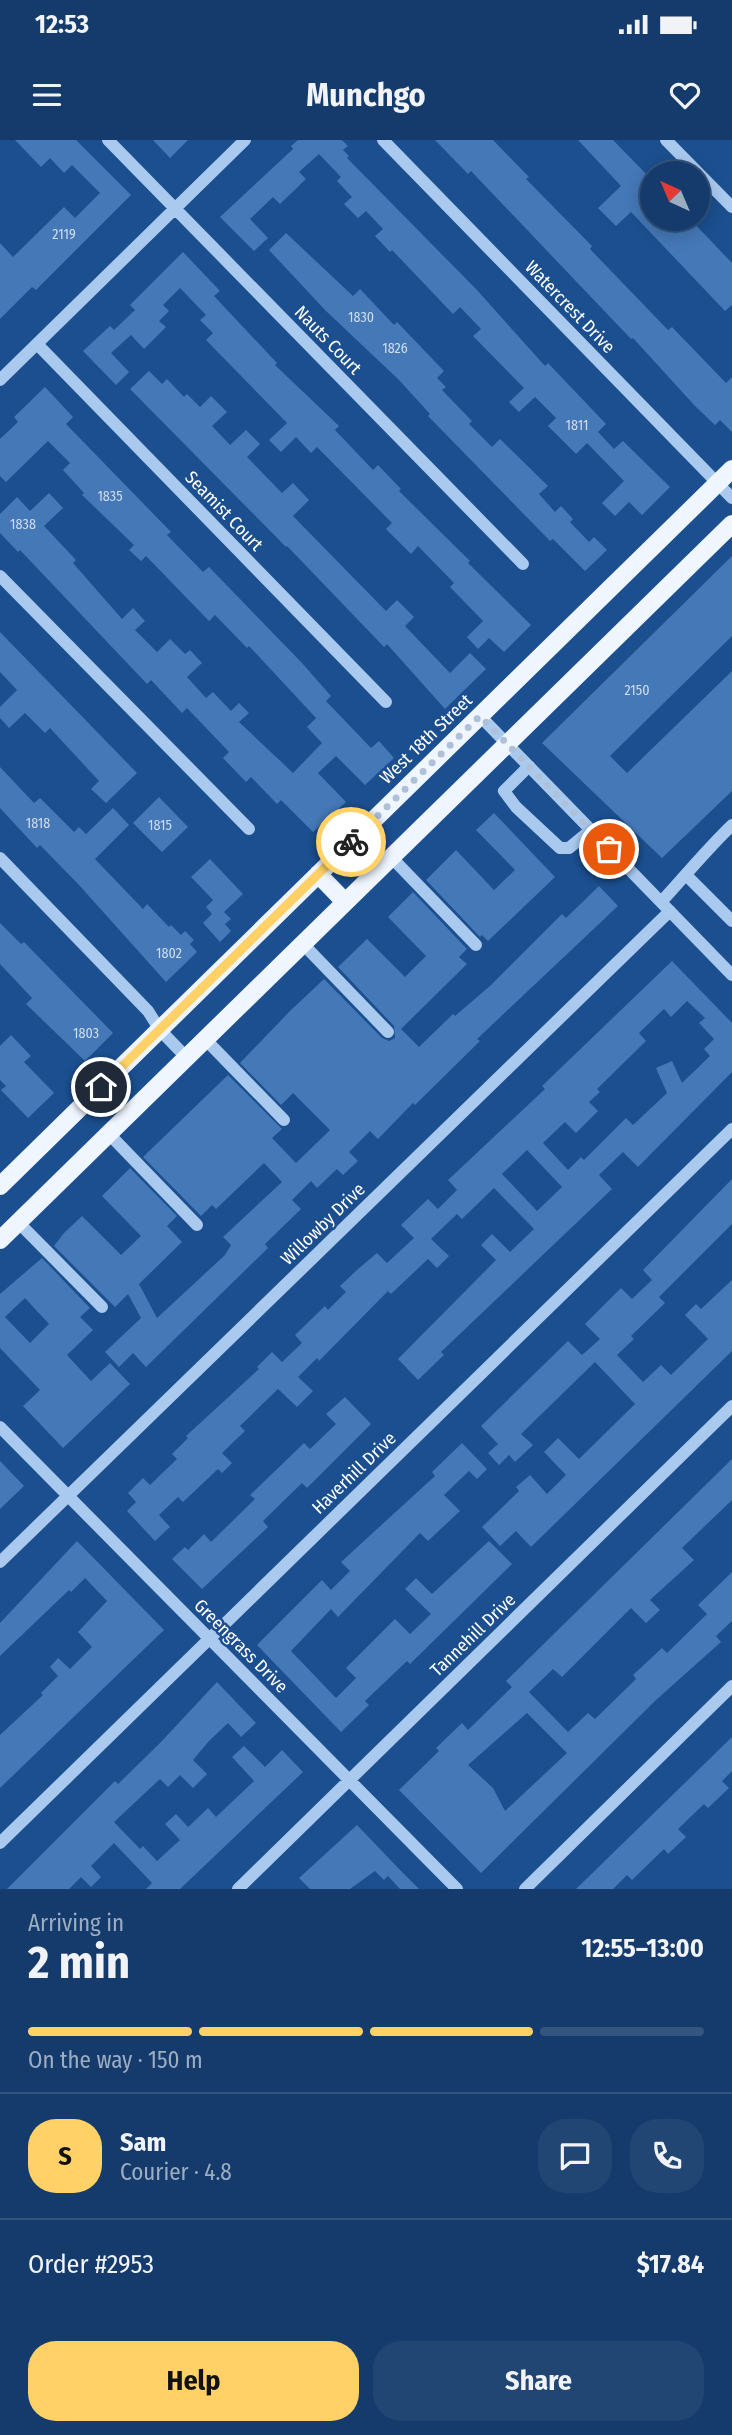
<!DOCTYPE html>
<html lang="en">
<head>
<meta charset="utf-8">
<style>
	:root { --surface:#143b6b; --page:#214673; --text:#f1f3f6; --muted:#9dadc1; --line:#33557e; --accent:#ffd166 }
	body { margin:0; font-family:"Fira Sans Condensed",sans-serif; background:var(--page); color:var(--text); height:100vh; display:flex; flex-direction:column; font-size:26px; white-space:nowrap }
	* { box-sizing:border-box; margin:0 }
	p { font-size:23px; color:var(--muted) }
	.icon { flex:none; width:38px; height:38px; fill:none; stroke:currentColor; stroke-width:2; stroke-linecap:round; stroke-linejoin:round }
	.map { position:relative; height:1749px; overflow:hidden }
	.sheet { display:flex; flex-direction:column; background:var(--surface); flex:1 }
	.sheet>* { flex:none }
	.needle { width:46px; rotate:316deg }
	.controls { position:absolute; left:640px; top:21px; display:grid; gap:14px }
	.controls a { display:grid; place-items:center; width:70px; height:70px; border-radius:50%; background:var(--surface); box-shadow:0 4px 18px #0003,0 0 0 2px var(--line); font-size:35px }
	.pin { position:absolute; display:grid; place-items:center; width:60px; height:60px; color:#fff; margin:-30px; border:4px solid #fff; border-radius:50%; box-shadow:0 2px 7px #0007 }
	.courier { position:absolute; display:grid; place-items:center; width:70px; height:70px; margin:-35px; border:5px solid #ffd166; border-radius:50%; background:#fff; color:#222; box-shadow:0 2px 9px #0007 }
	.overview em { font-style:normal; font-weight:700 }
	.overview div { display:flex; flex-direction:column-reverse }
	.overview { display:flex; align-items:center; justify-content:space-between; height:119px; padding:0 28px }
	h1 { font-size:46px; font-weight:700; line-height:52px }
	.bar { display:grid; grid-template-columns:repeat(4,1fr); gap:10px 7px; align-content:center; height:84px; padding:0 28px }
	.bar i { height:9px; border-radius:5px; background:var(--line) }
	.bar .on { background:var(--accent) }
	.bar p { grid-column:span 4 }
	.line { display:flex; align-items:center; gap:18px; padding:0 28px; border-top:2px solid var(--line) }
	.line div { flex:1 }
	.round { display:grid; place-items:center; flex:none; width:74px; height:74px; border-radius:28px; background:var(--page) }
	.primary-button { display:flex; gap:14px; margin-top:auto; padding:14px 28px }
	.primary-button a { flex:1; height:80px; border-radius:28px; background:var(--accent); color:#111; font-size:28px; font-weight:700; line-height:80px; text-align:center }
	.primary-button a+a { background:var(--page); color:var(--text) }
	.status { display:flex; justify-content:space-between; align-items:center; height:49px; padding:0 35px; background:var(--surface); direction:ltr }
	.status svg { height:19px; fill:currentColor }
	header { display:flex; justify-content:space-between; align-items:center; height:91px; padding:0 28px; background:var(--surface); font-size:32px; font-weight:700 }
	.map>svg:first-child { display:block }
</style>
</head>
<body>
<div class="status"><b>12:53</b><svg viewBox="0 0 49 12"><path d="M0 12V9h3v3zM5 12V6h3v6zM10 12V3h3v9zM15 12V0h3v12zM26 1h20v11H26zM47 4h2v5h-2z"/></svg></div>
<header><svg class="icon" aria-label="menu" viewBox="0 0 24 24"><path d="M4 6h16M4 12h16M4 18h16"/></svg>Munchgo<svg class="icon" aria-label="heart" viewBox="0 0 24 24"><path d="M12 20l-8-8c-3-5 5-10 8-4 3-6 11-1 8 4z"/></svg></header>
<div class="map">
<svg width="732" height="1749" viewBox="0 0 732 1749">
	<rect width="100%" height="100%" fill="#1b4f8f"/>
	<path fill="#4478b7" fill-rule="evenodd" d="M15,0H76L131,55L36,150L32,147L0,179V103L13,117L64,67L75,78L100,53L72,25L64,33L50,18L41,27Z
		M153,0H188L170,18Z
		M298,0H342L348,6L343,10L349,16L347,18L477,150L545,226L548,223L606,284L598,292L614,309L623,301L670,347L642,375L629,362L615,376L602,363L624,341L587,303L576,314L548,286L556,278L535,257L519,272L509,262L524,248L473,196L481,189L460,167L453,174L392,110L390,112L375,96L383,89L366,71L358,78L344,64L352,57L337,41L341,37L319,14L299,32L306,39L280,64L273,57L250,79L268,98L254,111L220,77L293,9L291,6Z
		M435,0H493L529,37L526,39L592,106L590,109L668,190L672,187L726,243L732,237V292L720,280L715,285L695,266L633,198L631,199L471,31L468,34Z
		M578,0H613L653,41V79H690L732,123V165L725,171L631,72L616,86L598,68L621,46Z
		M286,93L353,156L360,149L394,185L397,182L444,231L437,238L446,247L442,250L472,281L469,284L492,307L500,299L548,346L539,354L555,372L561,366L573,379L570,382L589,402L594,397L607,410L585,431L553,399L550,401L428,276L430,274L399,240L325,170L269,110Z
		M183,112L220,151L214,156L277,223L275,225L339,286L335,290L373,330L378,325L401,349L399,351L470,421L468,423L531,485L504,512L489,498L478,509L467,497L483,481L450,447L454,443L418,406L411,414L386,389L392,383L317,307L311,313L296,297L281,312L269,300L287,283L206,200L213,193L200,180L206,175L180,148L163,165L169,171L159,181L166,187L144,209L131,195L111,213L129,232L116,245L83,211L110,186L114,190L135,170L130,165Z
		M149,231L162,244L167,239L184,257L187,254L200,267L211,256L227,272L212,286L230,305L246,290L260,304L247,317L282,353L293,343L309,360L293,376L386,471L397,460L414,477L405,486L450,533L470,513L486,529L445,569L387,504L384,507L287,406L286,407L130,249Z
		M45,247L73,277L66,284L171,392L167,395L203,432L209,427L302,523L331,556L326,561L371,608L379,601L394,618L365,645L336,616L318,633L346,662L313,692L281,660L277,664L251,637L246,642L223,618L229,612L187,568L182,573L151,540L147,544L20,410L18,412L0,393V374L17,357L30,371L49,353L63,368L44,386L76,420L73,423L122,479L133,468L145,481L135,490L157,512L170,499L185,514L190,510L202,523L187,537L206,558L213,552L231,571L239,563L249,573L239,582L293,633L322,603L307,587L316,578L249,506L247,508L215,475L209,481L146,416L141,421L129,410L134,405L82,355L84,353L63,330L70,323L48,301L6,342L0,336V299L18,282L14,277Z
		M732,416V496L610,616L627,633L732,531V651L662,718L542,603Z
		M0,492L137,633L106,663L91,649L99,641L50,588L45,593L25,573L9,588L0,578V567L17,550L0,532Z
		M0,627L34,663L40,658L74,692L79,687L86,694L113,668L129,685L95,719L143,769L147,764L169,787L171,785L181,795L185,791L194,800L190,804L197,812L166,842L79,745L40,705L37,708L0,668Z
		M159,657L188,687L162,712L133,683Z
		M494,673L555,737L488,801L482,795L480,797L426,740L456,710L494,750L515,730L476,690Z
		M210,719L243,754L224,772L231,779L225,784L231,791L220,802L203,783L212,774L206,767L213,760L191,737Z
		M599,746L618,766L477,899L480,901L415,965L413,963L378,999L370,991L349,1012L358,1021L343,1035L337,1029L317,1048L311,1041L292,1060L301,1069L265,1104L268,1108L146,1227L133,1213L119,1227L105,1212L141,1178L128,1154L115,1167L54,1106L64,1093L82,1076L121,1115L141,1096L102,1056L130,1028L177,1076L167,1086L182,1102L139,1144L157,1178L225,1115L231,1105L223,1097L282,1042L264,1023L216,1069L212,1065L201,1076L143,1017L228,935L282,989L272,998L296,1023L330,990L293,953L281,965L240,923L290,871L324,839L382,898L389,901L395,898L394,886L338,827L367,799L405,837L426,816L388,777L413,752L467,809L459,817L467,824L401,889L419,907L453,874L455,876L491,845L562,774L566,778Z
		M0,783L21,804L24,802L113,893L85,921L26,864L32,858L0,824Z
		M672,821L732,883V932L638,1027L623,1012L599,1035L612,1049L441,1212L444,1215L418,1240L398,1219L496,1120L481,1105L492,1094L510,1112L534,1089L494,1048L462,1079L457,1074L431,1099L449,1116L437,1128L428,1119L391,1154L388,1151L319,1221L317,1218L298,1237L313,1251L297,1267L278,1249L240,1286L245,1291L222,1313L232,1323L222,1333L218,1329L183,1362L178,1357L159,1375L170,1387L155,1401L127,1371L136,1362L128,1353L143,1338L150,1345L177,1319L172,1314L188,1298L186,1296L259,1229L257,1227L272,1212L282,1222L302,1203L295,1195L325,1166L328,1170L346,1152L340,1146L358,1129L377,1113L387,1123L414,1098L401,1085L428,1059L438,1069L457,1050L448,1040L545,949L542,946ZM687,861L705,878L699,883L714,899L704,909L710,916L682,943L672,921L656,928L667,953L633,985L626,978L584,1020L581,1017L568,1030L543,1003L565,982L576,993L598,971L589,962L600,952L597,949L646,901L639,893L664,869L671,877ZM527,1010L562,1047L537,1071L502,1034Z
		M11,895L31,916L24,922L54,953L28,978L1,950L6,946L0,940V906Z
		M732,1039V1084L659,1157L665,1163L631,1196L634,1199L617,1215L643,1242L661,1225L671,1235L708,1199L685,1175L696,1164L701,1169L732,1140V1211L531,1407L516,1391L500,1406L482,1387L519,1351L516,1347L530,1335L547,1354L566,1335L544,1312L558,1298L579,1319L635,1264L595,1222L521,1294L533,1305L515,1322L509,1315L499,1325L488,1313L498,1304L481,1286L568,1201L582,1215L600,1199L585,1184L621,1148L632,1159L652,1140L643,1130Z
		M42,1118L90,1168L80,1177L93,1190L67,1215L91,1241L110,1223L130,1244L63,1308L23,1266L40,1250L0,1208V1154ZM25,1158L49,1184L30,1203L5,1177Z
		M345,1257L371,1284L307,1348L302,1343L263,1381L268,1387L202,1449L172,1419L185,1407L188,1410L204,1394L211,1402L255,1359L250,1355L304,1303L310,1309L336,1284L326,1274Z
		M462,1303L487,1329L477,1339L469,1331L444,1355L460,1371L428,1401L420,1393L338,1477L331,1469L291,1511L336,1558L356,1538L346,1528L395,1479L410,1494L431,1474L405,1449L416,1438L432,1454L489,1401L512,1424L410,1524L407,1521L365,1561L369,1565L341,1592L257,1505L322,1440L331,1450L350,1431L341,1422L435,1336L432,1332Z
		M732,1319V1360L682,1408L694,1420L650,1460L660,1470L646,1483L631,1468L562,1537L553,1529L529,1552L568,1592L588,1573L595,1579L636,1539L633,1535L662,1508L667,1513L707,1474L698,1465L732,1432V1481L716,1496L721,1502L656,1560L481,1733L399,1650L439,1611L436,1608L462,1583L468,1590L512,1547L506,1541ZM527,1573L567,1613L505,1671L493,1648L468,1625Z
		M0,1321L24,1346L0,1369Z
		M77,1401L164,1490L0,1648V1595L43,1555L41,1553L58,1536L50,1527L58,1518L70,1529L92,1507L78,1492L107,1461L85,1438L71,1452L69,1450L0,1516V1483Z
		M217,1542L256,1583L241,1597L228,1583L209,1601L193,1620L207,1634L193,1648L180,1635L168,1647L160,1639L114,1682L140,1709L143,1706L157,1721L180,1700L165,1684L176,1674L188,1687L208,1668L216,1677L254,1641L232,1617L244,1606L265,1627L282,1610L303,1632L180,1749H146L152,1743L114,1703L91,1726L101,1737L91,1747L81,1737L69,1749H7L115,1641L118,1644L160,1603Z
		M732,1597V1631L722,1641L729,1648L708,1668L704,1664L678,1689L686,1697L668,1714L664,1709L632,1740L627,1735L613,1749H576Z
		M357,1685L403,1733L419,1749H400L388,1736L384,1740L375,1731L350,1749H310L299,1738Z"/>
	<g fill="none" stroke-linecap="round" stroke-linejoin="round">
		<path stroke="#a9c9ee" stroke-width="12" d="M108,0L523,424
			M383,0L732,358
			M666,0L732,67
			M37,204L386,562
			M0,240L245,0
			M0,436L249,689
			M480,576L732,835
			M529,626L504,651L516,667L560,708H569L591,690
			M0,718L148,871L160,890L187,918
			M392,718L476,805
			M686,735L732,781
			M661,762C685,736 706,710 732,685
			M303,804L388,892
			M205,899L284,980
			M109,994L197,1085
			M18,1082L102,1167
			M0,1287L457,1749
			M0,1422L670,771
			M0,1703L732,989
			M238,1749L732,1266
			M525,1749L732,1546"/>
		<path stroke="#f0f6ff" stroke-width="18" d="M318,734L345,762
			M0,1046L732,329
			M0,1100L732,384"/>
	</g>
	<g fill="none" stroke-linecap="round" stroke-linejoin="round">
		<path stroke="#afc1d8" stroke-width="7" stroke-dasharray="0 12.6" d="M351,702L480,576L609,709"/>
		<path stroke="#ffd166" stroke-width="9" d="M101,947L351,702"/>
	</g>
	<g text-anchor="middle" stroke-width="5" stroke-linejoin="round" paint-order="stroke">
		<g font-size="14" fill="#d0dded">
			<text x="64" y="99">2119</text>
			<text x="361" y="182">1830</text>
			<text x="395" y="213">1826</text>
			<text x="577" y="290">1811</text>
			<text x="110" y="361">1835</text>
			<text x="23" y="389">1838</text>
			<text x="637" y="555">2150</text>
			<text x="38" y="688">1818</text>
			<text x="160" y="690">1815</text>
			<text x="169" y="818">1802</text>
			<text x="86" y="898">1803</text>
		</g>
		<g font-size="18" fill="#fff" stroke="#1b4f8f">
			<text transform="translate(570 167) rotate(46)" y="6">Watercrest Drive</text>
			<text transform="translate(328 200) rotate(46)" y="6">Nauts Court</text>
			<text transform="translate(224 371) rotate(46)" y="6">Seamist Court</text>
			<text transform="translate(426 599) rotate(-44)" y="6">West 18th Street</text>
			<text transform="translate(323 1084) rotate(-44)" y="6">Willowby Drive</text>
			<text transform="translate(354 1333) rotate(-44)" y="6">Haverhill Drive</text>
			<text transform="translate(473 1495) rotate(-44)" y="6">Tannehill Drive</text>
			<text transform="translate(241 1506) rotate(45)" y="6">Greengrass Drive</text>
		</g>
	</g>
</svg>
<div class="controls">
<a><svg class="needle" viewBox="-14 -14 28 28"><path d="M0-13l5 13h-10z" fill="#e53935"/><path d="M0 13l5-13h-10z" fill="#9dadc1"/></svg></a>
</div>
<div class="pin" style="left:609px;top:709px;background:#ea580c"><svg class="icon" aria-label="bag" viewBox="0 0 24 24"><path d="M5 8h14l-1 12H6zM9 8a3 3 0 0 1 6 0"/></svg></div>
<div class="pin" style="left:101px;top:947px;background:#1f2937"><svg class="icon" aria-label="home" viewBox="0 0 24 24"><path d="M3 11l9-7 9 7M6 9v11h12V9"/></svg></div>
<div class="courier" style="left:351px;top:702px"><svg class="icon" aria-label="bike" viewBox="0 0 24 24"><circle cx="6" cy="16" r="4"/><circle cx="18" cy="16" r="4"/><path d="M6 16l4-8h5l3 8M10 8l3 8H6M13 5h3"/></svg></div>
</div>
<section class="sheet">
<div class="overview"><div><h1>2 min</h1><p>Arriving in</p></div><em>12:55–13:00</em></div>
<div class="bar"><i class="on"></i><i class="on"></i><i class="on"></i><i></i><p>On the way · 150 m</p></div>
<div class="line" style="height:126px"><b class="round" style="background:var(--accent);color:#111">S</b><div><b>Sam</b><p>Courier · 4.8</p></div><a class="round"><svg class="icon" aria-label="chat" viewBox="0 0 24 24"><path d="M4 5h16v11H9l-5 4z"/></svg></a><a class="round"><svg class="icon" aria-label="phone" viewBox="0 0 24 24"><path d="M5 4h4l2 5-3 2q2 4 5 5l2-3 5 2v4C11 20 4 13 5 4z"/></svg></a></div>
<div class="line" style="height:91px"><div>Order #2953</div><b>$17.84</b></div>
<div class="primary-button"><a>Help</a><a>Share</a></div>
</section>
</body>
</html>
